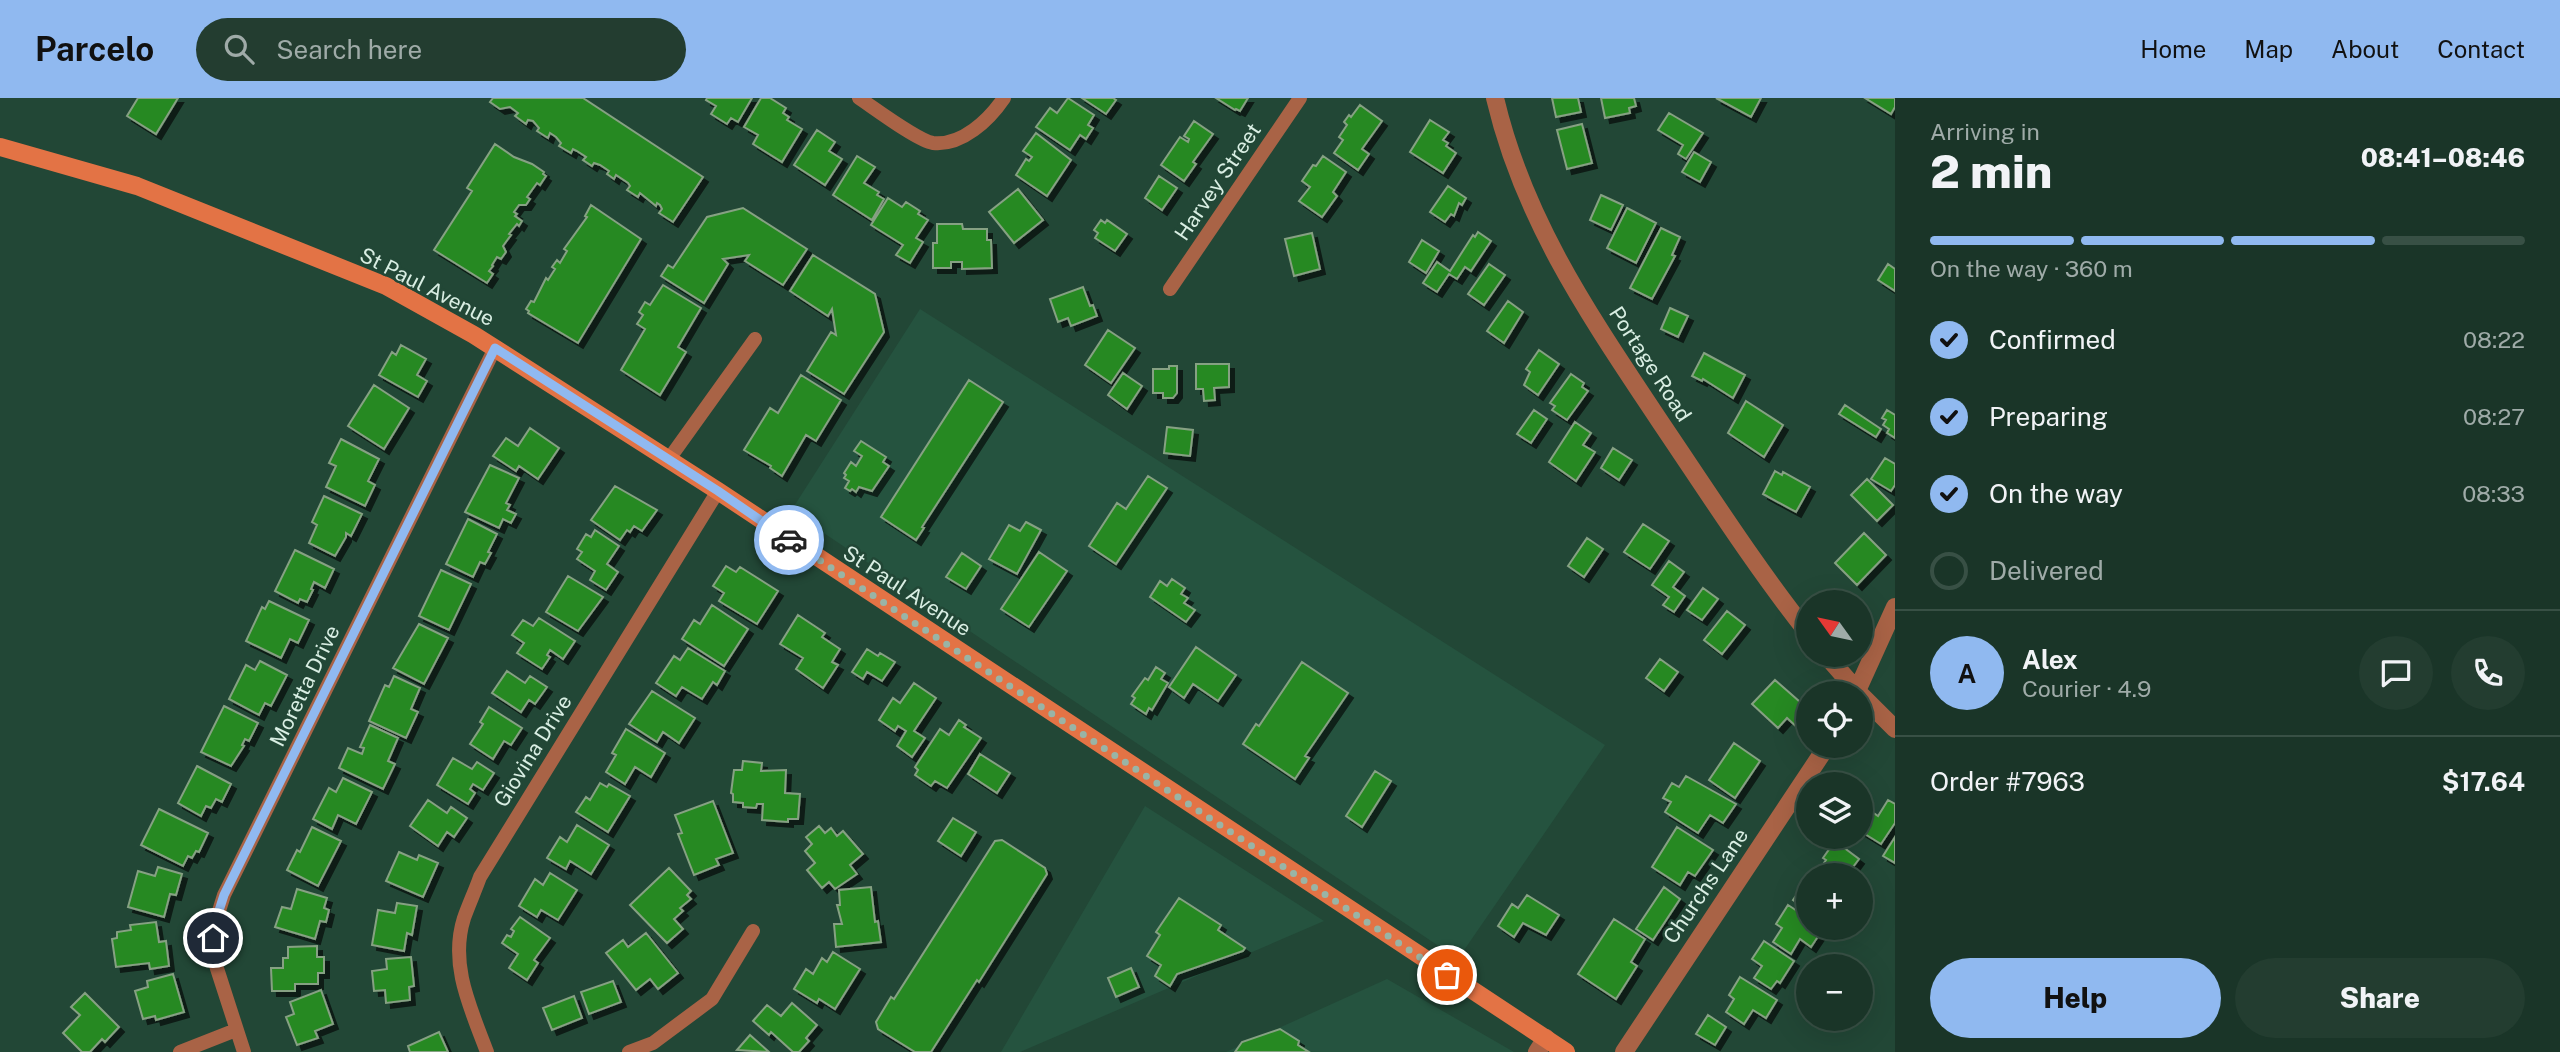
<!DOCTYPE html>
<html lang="en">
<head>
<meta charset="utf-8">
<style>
	:root { --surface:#1a3528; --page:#233d30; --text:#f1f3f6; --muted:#9faba8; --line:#385045; --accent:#90b9f0 }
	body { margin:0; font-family:"Public Sans",sans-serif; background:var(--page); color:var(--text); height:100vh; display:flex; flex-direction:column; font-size:26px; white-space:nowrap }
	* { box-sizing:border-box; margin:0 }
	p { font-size:23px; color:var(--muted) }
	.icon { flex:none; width:38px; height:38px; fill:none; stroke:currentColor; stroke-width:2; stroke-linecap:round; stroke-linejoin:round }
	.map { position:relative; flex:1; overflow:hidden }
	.panel { display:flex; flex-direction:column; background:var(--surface); width:665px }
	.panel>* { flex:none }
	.needle { width:46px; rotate:303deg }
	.tools { position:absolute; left:1796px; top:492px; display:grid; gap:14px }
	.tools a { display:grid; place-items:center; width:77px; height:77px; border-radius:50%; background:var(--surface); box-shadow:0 7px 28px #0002,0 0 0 2px var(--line); font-size:35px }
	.pin { position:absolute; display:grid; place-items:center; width:60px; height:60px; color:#fff; margin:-30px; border:4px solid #fff; border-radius:50%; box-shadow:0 2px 7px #0007 }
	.courier { position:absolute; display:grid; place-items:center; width:70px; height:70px; margin:-35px; border:5px solid #90b9f0; border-radius:50%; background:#fff; color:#222; box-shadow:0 2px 9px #0007 }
	.head em { font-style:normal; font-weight:800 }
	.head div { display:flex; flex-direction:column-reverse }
	.head { display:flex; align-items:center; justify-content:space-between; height:119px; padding:0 35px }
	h1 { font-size:46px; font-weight:800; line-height:52px }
	.bar { display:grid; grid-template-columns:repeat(4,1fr); gap:10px 7px; align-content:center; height:84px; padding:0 35px }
	.bar i { height:9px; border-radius:5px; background:var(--line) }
	.bar .on { background:var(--accent) }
	.bar p { grid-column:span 4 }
	.line { display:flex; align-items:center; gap:18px; padding:0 35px; border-top:2px solid var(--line) }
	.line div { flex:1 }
	.round { display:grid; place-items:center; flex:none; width:74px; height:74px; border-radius:37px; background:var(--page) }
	ol { padding:0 35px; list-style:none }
	li { display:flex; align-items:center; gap:21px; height:77px }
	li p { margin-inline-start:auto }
	li .icon { padding:7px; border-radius:50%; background:var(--accent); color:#111; stroke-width:4 }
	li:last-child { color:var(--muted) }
	li i { width:38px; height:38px; border:4px solid var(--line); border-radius:50% }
	.button { display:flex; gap:14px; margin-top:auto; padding:14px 35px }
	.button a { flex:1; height:80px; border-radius:42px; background:var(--accent); color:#111; font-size:28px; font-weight:800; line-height:80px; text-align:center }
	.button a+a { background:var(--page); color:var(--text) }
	header { display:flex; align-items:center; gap:42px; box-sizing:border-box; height:98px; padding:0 35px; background:var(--accent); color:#111 }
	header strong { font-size:33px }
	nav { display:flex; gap:38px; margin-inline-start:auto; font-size:24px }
	.search { width:490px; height:63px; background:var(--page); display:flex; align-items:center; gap:18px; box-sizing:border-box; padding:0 24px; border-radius:38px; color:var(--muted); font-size:26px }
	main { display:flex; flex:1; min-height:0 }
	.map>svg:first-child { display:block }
</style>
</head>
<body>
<header>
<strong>Parcelo</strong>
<div class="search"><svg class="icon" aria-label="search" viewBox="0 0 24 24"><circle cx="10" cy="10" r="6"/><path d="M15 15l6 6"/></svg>Search here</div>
<nav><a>Home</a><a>Map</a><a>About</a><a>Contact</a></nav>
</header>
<main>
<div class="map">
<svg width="1895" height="954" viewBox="0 0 1895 954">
	<defs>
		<filter id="shadow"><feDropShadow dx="5" dy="5" stdDeviation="0" flood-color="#0009"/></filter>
	</defs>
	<rect width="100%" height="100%" fill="#224736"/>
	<path fill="#25533f" d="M920,211L1605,647L1458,861L791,413Z
		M1145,708L1324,823L1020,954H1001Z
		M1387,881L1514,954H1226Z"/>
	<path fill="#288923" stroke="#86a183" stroke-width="2" filter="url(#shadow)" d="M138,0H178L156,36L127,18Z
		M493,0H583L703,79L673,124L659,115L662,111L660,107L657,105L656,108L640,95L638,99L627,92L630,88L628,85L616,77L614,81L607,76L609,73L600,67L594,65L592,68L583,62L586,59L577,53L573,51L571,55L559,48L561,45L556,39L550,35L548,40L537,33L539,30L533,23L528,22L526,26L515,18L518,15L510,9L500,11L490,4Z
		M707,0H752L738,24L731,20L727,26L711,16L716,8L706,2Z
		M761,0H770L786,10L783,15L789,19L787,22L802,31L782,64L753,46L758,37L744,29Z
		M1068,0L1094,17L1088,27L1093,30L1086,41L1080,37L1070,52L1036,29L1050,10L1057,15Z
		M1082,0H1113L1116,2L1106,16Z
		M1216,0H1248L1240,13L1236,11L1235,12Z
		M1552,0H1578L1581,14L1556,19Z
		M1601,0H1634L1636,8L1629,10L1630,15L1605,20Z
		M1716,0H1761L1751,19Z
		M1865,0H1895V9L1891,16Z
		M1360,7L1382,23L1362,51L1369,56L1358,72L1334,55L1343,42L1339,39L1347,27L1344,24L1349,17L1351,19Z
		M1669,15L1703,35L1686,61L1678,56L1683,47L1658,32Z
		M1430,22L1449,34L1443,42L1448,45L1446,48L1456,55L1443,75L1410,54Z
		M1194,23L1213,36L1193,64L1196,66L1184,83L1161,67L1180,39L1188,44L1189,41L1184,38Z
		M1582,26L1592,65L1567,71L1557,32Z
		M817,32L835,44L829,53L842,61L825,87L794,67Z
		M1036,35L1071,62L1047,98L1016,77L1026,61L1029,63L1032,59L1023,53Z
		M495,46L514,59L532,66L544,74L543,76L546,78L540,87L537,85L527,99L530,101L526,107H519L514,114L517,116L515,118L522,123L519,128L517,126L509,136L511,137L503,148L506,154L501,161L497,159L492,167L493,168L489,173L493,176L487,185L434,152L472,93L467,90Z
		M1694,54L1711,64L1700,84L1682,74Z
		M857,58L875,69L864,85L879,94L877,97L884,101L872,122L833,97Z
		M1323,58L1346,74L1333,94L1337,98L1322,119L1299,103L1310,89L1302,83L1313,67L1316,68Z
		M1159,78L1177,90L1162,112L1145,100Z
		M1448,88L1466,100L1462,107L1459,105L1454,118L1451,116L1445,124L1430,114Z
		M1018,91L1043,122L1014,145L989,114Z
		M1601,97L1623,107L1611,132L1590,122Z
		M888,100L902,109L906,104L920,113L918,116L928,122L916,140L923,144L910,165L896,157L903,147L871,127Z
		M591,107L641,141L578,245L528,215L529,213L526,211L531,203L534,204L546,180L548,182L555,171L552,169L557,162L560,165L567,153L564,151L587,119L585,118Z
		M743,110L807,151L783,187L745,163L749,157L723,161L728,166L704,205L661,178L668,167L673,170L707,119Z
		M1627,110L1656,125L1636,165L1607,150Z
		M1101,122L1105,125L1107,122L1127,136L1115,153L1095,140L1098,135L1094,132Z
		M937,126H962L963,131H987V142H991L992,170L962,171V164H951V170H933V145H937Z
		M1661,130L1680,139L1672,157L1675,158L1652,201L1630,190Z
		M1478,134L1491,143L1471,173L1465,169L1457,181L1449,176L1437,194L1423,185L1437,164L1450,173L1473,137L1475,139Z
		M1312,135L1320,171L1294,178L1285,141Z
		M1422,142L1439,153L1426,175L1409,164Z
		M813,157L875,196L884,234L844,296L807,273L831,234L836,237L832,211L828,218L790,193Z
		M1489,166L1505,177L1484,207L1468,196Z
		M1888,166L1895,171V193L1878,182Z
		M663,187L701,210L678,249L686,254L660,297L621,272L645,231L637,226L643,217L639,214L645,204L650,207Z
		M1083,189L1090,208L1093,207L1097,218L1071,228L1068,220L1058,224L1050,201Z
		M1508,203L1523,214L1504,245L1487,233Z
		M1670,210L1688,218L1678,239L1661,231Z
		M1108,232L1135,250L1111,285L1085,267Z
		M401,247L426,261L417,277L427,283L418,299L379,277L392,254L396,257Z
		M1539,252L1559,266L1538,297L1524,287L1530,274L1526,271Z
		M1704,255L1745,277L1733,300L1703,281L1702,283L1692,278Z
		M1196,266H1229V289L1214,290L1215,302L1204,303L1203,291H1196Z
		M1169,268H1177V295L1173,300H1163V295H1153V271H1169Z
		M1123,275L1142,288L1127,311L1108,297Z
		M1571,276L1584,285L1582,289L1588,293L1567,322L1552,312L1555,308L1550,305Z
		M801,277L841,302L816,343L806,337L782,378L770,370L771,368L744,352L770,310L778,315Z
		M969,282L1003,304L922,429L924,430L916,442L881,419Z
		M374,287L409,310L384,351L348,328Z
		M1746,303L1783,327L1764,359L1728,335Z
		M1845,307L1881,331L1876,339L1839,316Z
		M1534,312L1547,321L1531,345L1517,336Z
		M1887,312L1895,317V340L1887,335L1889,331L1883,327L1886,322L1882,320Z
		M1575,324L1591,335L1583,347L1595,354L1576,383L1549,364Z
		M1167,329L1193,332L1190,358L1164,355Z
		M530,330L559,350L538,381L519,368L516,373L493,358L506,340L518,348Z
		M341,341L379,361L368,383L375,387L365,408L326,389L336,368L329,365Z
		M861,343L886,359L883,364L889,368L872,393L859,389L856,394L852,391L850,393L845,390L849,383L844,380L846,377L844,375L851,364L856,368L862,358L854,353Z
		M1613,350L1632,362L1619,382L1601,370Z
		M1885,360L1895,366V387L1891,393L1871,381Z
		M490,367L519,380L506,405L510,407L507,412L516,416L511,425L503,421L499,430L465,414Z
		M1775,373L1782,377L1783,374L1810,389L1796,414L1763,396Z
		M1148,378L1167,390L1116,466L1089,448L1117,405L1126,411Z
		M1867,381L1893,407L1877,423L1851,397Z
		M615,388L657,412L642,433L634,428L630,434L627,432L620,442L591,422Z
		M324,398L362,416L351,438L346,435V439L335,458L309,445L317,427L312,424Z
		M468,421L497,436L488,454L491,455L485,466L480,464L473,479L446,466Z
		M1026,424L1041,432L1017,476L989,461L1009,427L1020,433Z
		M1643,426L1669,443L1650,471L1624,454Z
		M595,432L619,448L607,466L618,474L606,492L590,482L595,473L577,461L582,454L577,451L586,436L591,439Z
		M1864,435L1886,457L1857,487L1835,465Z
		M1587,440L1603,451L1584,479L1568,468Z
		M295,452L334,471L325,490L314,484L311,491L313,492L307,504L300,501L298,505L275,493Z
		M1039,454L1067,473L1029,529L1001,511Z
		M962,455L981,468L966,491L946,479Z
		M1669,463L1684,474L1673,489L1685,498L1674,514L1663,507L1669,499L1652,487Z
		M726,468L736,474L740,469L778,493L757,526L719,503L724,495L713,488Z
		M441,472L471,486L449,532L419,518Z
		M568,478L603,499L578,533L546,514Z
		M1172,481L1185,490L1181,496L1188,500L1184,505L1195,512L1186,524L1150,499L1160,483L1167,488Z
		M1703,490L1718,501L1702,522L1687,512Z
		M269,503L309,522L298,545L290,541L281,560L246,543L262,509L265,511Z
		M712,507L748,531L724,568L682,541L694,522L700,526Z
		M1727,513L1745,527L1722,556L1704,542Z
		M798,517L825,535L822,539L840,551L832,564L838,567L823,590L796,571L803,560L780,546Z
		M539,520L575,543L563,561L550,552L547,557L550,559L542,571L517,555L524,545L512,537L523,522L533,528Z
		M419,526L448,540L424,586L393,570Z
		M1196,549L1236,577L1218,603L1193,586L1184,600L1169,589Z
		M688,550L725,573L717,587L713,584L702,601L682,589L676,598L656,585L674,558L680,562Z
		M867,551L878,558L880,555L895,564L882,583L867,574L863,581L852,574Z
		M1660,561L1678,574L1664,593L1646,580Z
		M260,563L287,577L271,608L265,605L259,617L229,601L246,567L255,572Z
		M1302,564L1348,595L1305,658L1309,660L1295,681L1243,646L1256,626L1259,628Z
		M1156,569L1165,575L1161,581L1168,585L1152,612L1149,610L1146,616L1131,606L1135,600L1132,598L1145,580L1148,582Z
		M507,573L525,585L530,578L547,589L535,606L529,602L521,614L492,595Z
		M394,578L420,590L411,611L418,614L406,640L369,623L385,587L389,589Z
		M1775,582L1808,611V622L1799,631L1787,620L1778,630L1752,606Z
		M914,585L936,600L914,633L925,640L912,659L897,648L906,633L898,628L895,633L879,622L893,600L900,605Z
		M652,593L695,620L679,645L663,634L657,644L629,626Z
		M224,608L258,625L249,643L245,641L242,647L244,648L231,668L201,654Z
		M489,609L522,630L511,647L504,643L493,661L470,646L483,626L480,624Z
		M959,622L966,627L964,629L981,640L947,690L935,683L931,688L915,677L918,672L915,669L940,631L949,637Z
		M370,627L398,640L388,663L395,666L383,691L339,670L348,650L362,656L364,650L360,649Z
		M626,631L665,655L651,679L635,669L625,686L606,674L616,657L612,655Z
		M1734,645L1760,663L1735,700L1709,682Z
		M980,656L1010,675L997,695L968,676Z
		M453,660L472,671L477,664L494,675L483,692L473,686L470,691L475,695L468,706L437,687Z
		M743,663L762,665L761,673L786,672L785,695L800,696L798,721H788V724L762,722L763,706H757L756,710L743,709V705L733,704V696L731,695L734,672H742Z
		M197,668L231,686L222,704L216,701L211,710L206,708L201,718L178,705Z
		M1375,673L1391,683L1362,729L1346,718Z
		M1686,678L1736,706L1723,725L1710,717L1698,735L1665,714L1671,704L1663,700L1672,685L1679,689Z
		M343,680L372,694L356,726L338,717L332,731L313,721L329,690L336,694Z
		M600,685L607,689L609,686L630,698L608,734L576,714L586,699L590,702Z
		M428,702L447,715L451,709L467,720L454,739L447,734L438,748L410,728Z
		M1888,702L1895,706V725L1881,746L1860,733V717L1865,709L1878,718Z
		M713,703L733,755L716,761L719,767L694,777L678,736L682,735L675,717Z
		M159,711L208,735L199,754L196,753L192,760L188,758L183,768L141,747Z
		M953,720L976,734L961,758L938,743Z
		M577,727L609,747L591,776L570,763L566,771L547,760L560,739L567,744Z
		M819,728L825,735L831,730L837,738L843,733L863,756L850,767L857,776L835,791L829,784L822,790L807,772L815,765L805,753L812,746L806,739Z
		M312,729L341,743L318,788L287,772L297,752L300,754Z
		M1677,729L1713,752L1695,778L1688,774L1680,787L1652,769Z
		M1895,739V765L1883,758Z
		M1002,742L1045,770L1047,776L979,884L977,882L931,954H915L878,931L876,924L891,899L894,901L995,743Z
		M1835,743L1859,761L1847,777H1826L1819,772L1826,762L1823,760Z
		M399,754L417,762L419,757L438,765L423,799L386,783Z
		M158,769L182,776L176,797L170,796L164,819L128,809L138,773L155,778Z
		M669,770L691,793L687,797L691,801L680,810L683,813L674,821L683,831L667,845L630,807Z
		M550,775L577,792L558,822L541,812L537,819L519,808L535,781L543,787Z
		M1807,782H1808V813L1793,802Z
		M871,789L875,824L878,823L881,844L836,849L834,826H842L837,807H840L839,792Z
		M1664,789L1680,801L1653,842L1636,831Z
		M297,791L327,800L324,810L329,812L326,824L320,823L315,841L275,829L282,809L291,811Z
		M1527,797L1559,817L1546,837L1523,825L1514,839L1498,828L1512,806L1518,810Z
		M1179,800L1221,827L1218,832L1245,850L1243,853L1177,876L1170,888L1155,878L1161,867L1147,858L1160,837L1156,834Z
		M397,805L417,808L412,837L407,835L404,853L372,847L378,812L395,815Z
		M1788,807L1808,820V830L1823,831L1811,849L1800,841L1791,856L1773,844L1782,830L1776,826Z
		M520,819L550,840L534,862L538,865L527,882L509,870L518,856L502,845L507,837L511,839L514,833L511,831Z
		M1614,821L1645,841L1631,864L1637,868L1616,901L1578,876Z
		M156,824L159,844L166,843L169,868L150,871L149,865L116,869L112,841L117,840V834L131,832L130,827Z
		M646,835L678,875L658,891L650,881L636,892L606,855L623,842L628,849Z
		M1764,843L1794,863L1780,885L1777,883L1771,891L1754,880L1762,868L1752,861Z
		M317,848V859H324V875H318V886H295V893H272L271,870H283V860H288V849Z
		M833,854L860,871L835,911L819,901L817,905L794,891L806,871L813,876L822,860L827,864Z
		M411,859L414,888L409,889L410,902L386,905L385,892L374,893L372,873L387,871L386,861Z
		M1131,870L1139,889L1116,899L1108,880Z
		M173,876L184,914L156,922L155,918L143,921L135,893L148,889L147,883Z
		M1740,879L1777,902L1766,920L1753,912L1744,926L1726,914L1734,901L1729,897Z
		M613,883L621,904L589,916L581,894Z
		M321,892L333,926L315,933L318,940L297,947L286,919L294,916L290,904Z
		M85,895L119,929L105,944L102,941L90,954H82L63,935L80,917L71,909Z
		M574,898L582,920L552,932L543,910Z
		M792,905L817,927L806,940L809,943L799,954H793L771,934L769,937L753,923L767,907L781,918Z
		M1708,917L1726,929L1715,947L1696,936Z
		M1280,931L1299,943L1298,947L1309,954H1235L1242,944Z
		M439,934L448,954H410L408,948Z
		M750,937L769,954L737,952Z"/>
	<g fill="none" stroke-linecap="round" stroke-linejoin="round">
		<path stroke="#a96346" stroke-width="14" d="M859,0C874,10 918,43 933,45C962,48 989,22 1004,0
			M1170,191L1300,0
			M669,361L755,241
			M180,954L236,932
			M244,954L212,855L215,826L224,797L495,250
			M487,954C471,911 449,867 464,820C469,806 475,793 480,779L718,393
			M629,954L653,945L712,901L753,833"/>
		<path stroke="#a96346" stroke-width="18" d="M1495,0C1524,124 1592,221 1661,325C1709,396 1755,468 1808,535
			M1825,556L1859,595
			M1856,595L1895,509
			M1860,596L1895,631
			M1537,954L1546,940
			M1624,954L1827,648"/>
		<path stroke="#e37345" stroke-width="18" d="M0,49L137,88L386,188L474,237L718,393L1566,954"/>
	</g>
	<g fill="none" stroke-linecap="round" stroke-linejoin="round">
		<path stroke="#99b4a6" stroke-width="7" stroke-dasharray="0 12.6" d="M789,442L1447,877"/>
		<path stroke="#90b9f0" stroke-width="9" d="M213,840L215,825L224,797L495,250L718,393L789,442"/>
	</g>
	<g text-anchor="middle" stroke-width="5" stroke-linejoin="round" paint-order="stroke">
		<g font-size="21" fill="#d9eee3" stroke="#224736">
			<text transform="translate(1218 84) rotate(-56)" y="7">Harvey Street</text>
			<text transform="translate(427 189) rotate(27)" y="7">St Paul Avenue</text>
			<text transform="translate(1650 266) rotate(57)" y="7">Portage Road</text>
			<text transform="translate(907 493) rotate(33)" y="7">St Paul Avenue</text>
			<text transform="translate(305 588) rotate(-64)" y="7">Moretta Drive</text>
			<text transform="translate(533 653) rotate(-58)" y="7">Giovina Drive</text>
			<text transform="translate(1706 788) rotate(-56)" y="7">Churchs Lane</text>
		</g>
	</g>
</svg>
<div class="tools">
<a><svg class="needle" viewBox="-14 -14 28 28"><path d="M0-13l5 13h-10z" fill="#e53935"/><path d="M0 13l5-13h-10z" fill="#9faba8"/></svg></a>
<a><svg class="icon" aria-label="locate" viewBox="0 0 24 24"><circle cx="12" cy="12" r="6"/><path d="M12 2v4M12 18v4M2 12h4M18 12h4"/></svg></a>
<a><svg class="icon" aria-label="layers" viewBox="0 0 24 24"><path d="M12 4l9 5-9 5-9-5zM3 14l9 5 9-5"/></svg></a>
<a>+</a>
<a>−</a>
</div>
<div class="pin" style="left:1447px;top:877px;background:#ea580c"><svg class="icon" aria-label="bag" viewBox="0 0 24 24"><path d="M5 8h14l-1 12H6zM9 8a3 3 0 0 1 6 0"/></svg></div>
<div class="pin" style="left:213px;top:840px;background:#1f2937"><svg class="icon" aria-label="home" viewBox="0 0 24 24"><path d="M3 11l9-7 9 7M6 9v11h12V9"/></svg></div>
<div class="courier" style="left:789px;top:442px"><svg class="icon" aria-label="car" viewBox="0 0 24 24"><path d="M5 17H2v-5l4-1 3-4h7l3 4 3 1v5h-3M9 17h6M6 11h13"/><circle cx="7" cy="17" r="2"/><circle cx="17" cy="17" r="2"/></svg></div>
</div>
<section class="panel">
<div class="head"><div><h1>2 min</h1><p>Arriving in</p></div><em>08:41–08:46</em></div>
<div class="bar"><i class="on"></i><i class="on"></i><i class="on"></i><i></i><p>On the way · 360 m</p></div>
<ol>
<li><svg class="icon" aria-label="check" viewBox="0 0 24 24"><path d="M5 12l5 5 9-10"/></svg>Confirmed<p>08:22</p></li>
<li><svg class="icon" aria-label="check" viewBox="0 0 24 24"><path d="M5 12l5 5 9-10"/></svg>Preparing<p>08:27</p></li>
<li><svg class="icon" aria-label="check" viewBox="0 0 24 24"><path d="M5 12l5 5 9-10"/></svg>On the way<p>08:33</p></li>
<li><i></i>Delivered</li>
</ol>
<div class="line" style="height:126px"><b class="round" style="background:var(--accent);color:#111">A</b><div><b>Alex</b><p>Courier · 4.9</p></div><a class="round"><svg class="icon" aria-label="chat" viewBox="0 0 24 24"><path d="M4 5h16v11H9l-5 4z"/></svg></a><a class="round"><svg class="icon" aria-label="phone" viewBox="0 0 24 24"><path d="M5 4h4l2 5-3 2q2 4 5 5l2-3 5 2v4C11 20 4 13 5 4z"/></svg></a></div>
<div class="line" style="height:91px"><div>Order #7963</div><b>$17.64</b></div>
<div class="button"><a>Help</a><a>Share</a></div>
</section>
</main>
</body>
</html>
